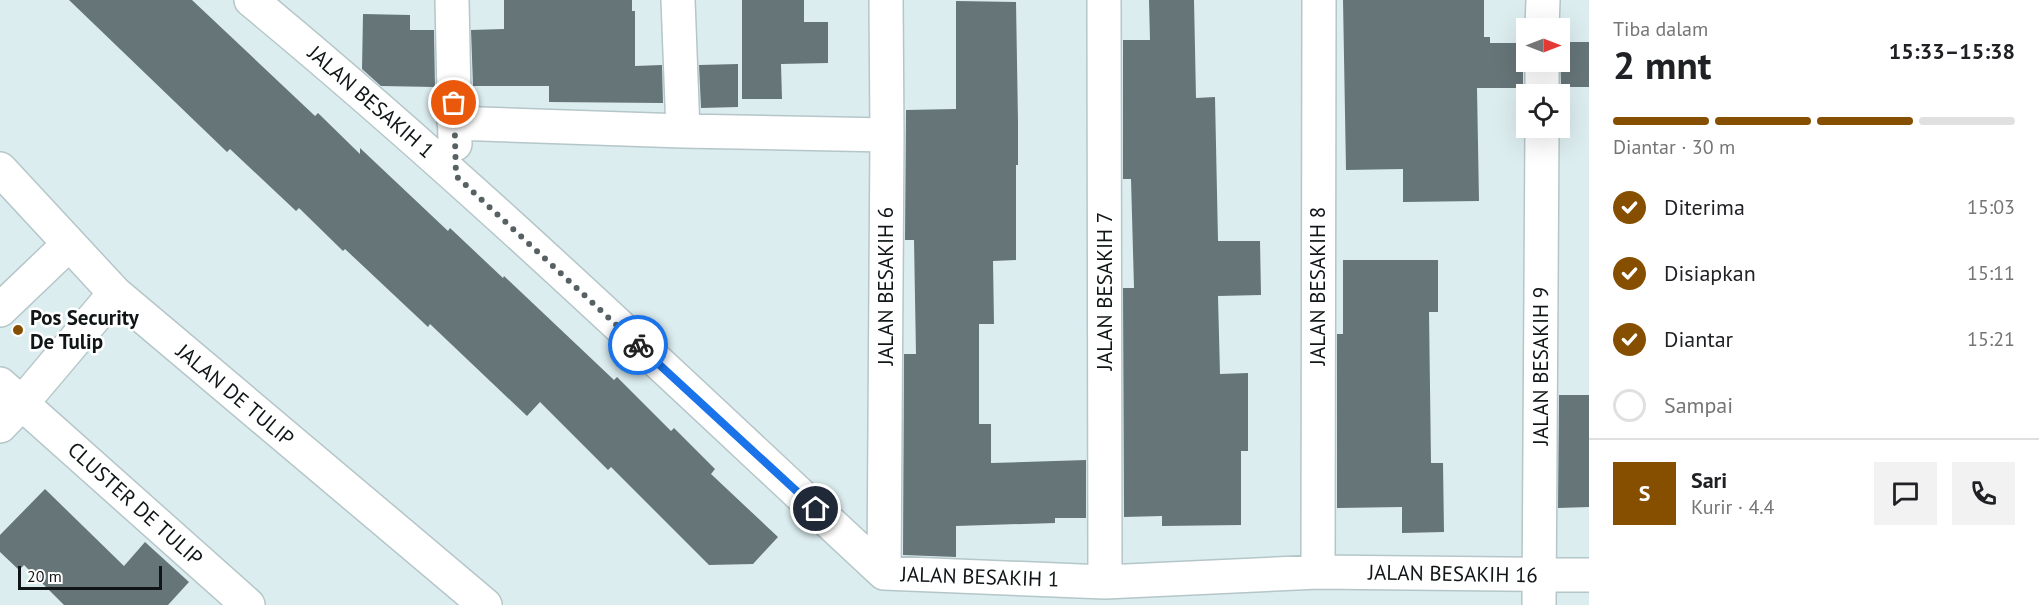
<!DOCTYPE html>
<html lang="id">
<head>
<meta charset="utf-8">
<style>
	:root { --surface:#fff; --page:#f2f2f2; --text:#202124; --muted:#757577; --line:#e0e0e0; --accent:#864f00 }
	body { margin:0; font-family:"PT Sans",sans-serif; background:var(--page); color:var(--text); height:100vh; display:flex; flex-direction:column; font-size:22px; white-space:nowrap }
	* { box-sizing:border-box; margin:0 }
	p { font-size:20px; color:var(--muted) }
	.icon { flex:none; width:33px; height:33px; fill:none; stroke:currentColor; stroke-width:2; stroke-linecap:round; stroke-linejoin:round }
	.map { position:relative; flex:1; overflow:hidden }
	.drawer { display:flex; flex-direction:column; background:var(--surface); width:450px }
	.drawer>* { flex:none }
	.needle { width:39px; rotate:90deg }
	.buttons { position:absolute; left:1516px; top:18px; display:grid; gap:12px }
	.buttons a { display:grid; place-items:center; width:54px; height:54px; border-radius:0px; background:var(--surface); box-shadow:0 6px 24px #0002; font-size:30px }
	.scale { position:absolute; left:18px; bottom:15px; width:144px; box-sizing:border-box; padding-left:6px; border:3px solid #101617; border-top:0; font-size:16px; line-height:21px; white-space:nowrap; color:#101617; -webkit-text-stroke:4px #fff; paint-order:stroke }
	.pin { position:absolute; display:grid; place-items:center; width:51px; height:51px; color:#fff; margin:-26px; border:3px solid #fff; border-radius:50%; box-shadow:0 2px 6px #0007 }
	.courier { position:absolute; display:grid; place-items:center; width:60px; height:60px; margin:-30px; border:4px solid #1a73e8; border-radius:50%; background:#fff; color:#222; box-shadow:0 2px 8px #0007 }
	.overview em { font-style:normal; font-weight:800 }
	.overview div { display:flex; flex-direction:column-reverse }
	.overview { display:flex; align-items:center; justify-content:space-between; height:102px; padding:0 24px }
	h1 { font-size:39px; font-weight:800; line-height:45px }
	.bar { display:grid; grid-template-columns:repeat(4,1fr); gap:9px 6px; align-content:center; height:72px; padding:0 24px }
	.bar i { height:8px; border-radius:4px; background:var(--line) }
	.bar .on { background:var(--accent) }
	.bar p { grid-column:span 4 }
	.line { display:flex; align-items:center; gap:15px; padding:0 24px; border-top:2px solid var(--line) }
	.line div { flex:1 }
	.round { display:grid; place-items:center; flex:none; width:63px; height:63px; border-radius:0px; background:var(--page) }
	ol { padding:0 24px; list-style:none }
	li { display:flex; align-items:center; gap:18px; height:66px }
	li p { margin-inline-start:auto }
	li .icon { padding:6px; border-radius:50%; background:var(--accent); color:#fff; stroke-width:4 }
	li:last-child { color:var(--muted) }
	li i { width:33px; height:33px; border:3px solid var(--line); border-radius:50% }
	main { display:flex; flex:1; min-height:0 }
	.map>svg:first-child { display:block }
</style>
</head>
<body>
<main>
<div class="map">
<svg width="1589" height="605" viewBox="0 0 1589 605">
	<rect width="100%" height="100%" fill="#dcedf0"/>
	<path fill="#667578" d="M69,0H192L315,116L318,113L360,154V148L448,231L450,228L503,278L504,276L614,380L617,377L671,431L674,428L715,469L711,474L778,537L753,564L709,565L611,467L608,470L540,402L527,416L430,324L428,327L345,249L343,251L299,208L296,211L230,149L227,152Z
		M504,0H632V11H635V66L662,65L663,103L549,102V86H473L471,30L504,29Z
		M742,0H804V22H828V63L781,64L782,99H742Z
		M1149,0H1194L1196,98L1215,97L1218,241H1260L1261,295L1218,296L1220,374L1248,373V451H1241V525L1162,526V516L1124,517L1123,288H1134L1131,179H1123V40H1150Z
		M1343,0H1484V37H1490V43H1527V51L1523,62V88H1477L1479,201L1403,202V169L1346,170Z
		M956,1L1016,2L1018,122V165H1016V260L993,261L994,324H979V424H991V463L1086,460V518H1055V523L956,526V557L903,555L904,354H916L914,240H905L906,110L956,109Z
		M363,14L410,15V30H434L435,87L381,86L362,69Z
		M1560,42H1589V87H1561Z
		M738,64V107L701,108L699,65Z
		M1343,260H1438V312H1429L1431,463H1443L1444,532L1402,533V507L1337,508V334H1343Z
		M1559,395H1589V507L1558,508Z
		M45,489L124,566L145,542L189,582L168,605H64L24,565L19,570L0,552V535Z"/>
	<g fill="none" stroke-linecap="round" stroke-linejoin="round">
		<defs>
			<path id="street" d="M251,0C470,181 675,379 884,573L1105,582L1318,572L1589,575
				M452,0L455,144
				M678,0L683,131
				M1104,0L1105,582
				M1542,28L1543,0
				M1542,94V62
				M454,123L683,131L887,135
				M0,169L115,293L485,605
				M0,310L69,244
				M0,384L248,605
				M0,426L22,403L115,293
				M1318,572L1319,0
				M884,573L887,135L886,0
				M1539,605L1542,128"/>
		</defs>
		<use href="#street" stroke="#b5c6c9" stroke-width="36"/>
		<use href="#street" stroke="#fff" stroke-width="33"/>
	</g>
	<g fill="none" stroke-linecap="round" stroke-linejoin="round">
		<path stroke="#576163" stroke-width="6" stroke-dasharray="0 10.8" d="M454,103L456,176L638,345"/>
		<path stroke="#1a73e8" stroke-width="8" d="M638,345L816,509"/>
	</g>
	<circle fill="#864f00" stroke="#fff" stroke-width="2" cx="18" cy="330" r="6"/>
	<g text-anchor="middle" stroke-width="5" stroke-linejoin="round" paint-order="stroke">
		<g font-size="21" fill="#101617" stroke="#fff">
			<text transform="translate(371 102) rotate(41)" y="7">JALAN BESAKIH 1</text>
			<text transform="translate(886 286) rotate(-90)" y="7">JALAN BESAKIH 6</text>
			<text transform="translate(1318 286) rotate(-90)" y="7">JALAN BESAKIH 8</text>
			<text transform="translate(1105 291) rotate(-90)" y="7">JALAN BESAKIH 7</text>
			<text transform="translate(1541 366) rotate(-90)" y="7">JALAN BESAKIH 9</text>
			<text transform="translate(235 395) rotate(40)" y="7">JALAN DE TULIP</text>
			<text transform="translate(135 504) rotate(42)" y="7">CLUSTER DE TULIP</text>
			<text transform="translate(1453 574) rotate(1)" y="7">JALAN BESAKIH 16</text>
			<text transform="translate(980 577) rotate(2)" y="7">JALAN BESAKIH 1</text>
		</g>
		<g font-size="21" font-weight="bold" fill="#101617" stroke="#fff" text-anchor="start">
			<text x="30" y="325">Pos Security<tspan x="30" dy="24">De Tulip</tspan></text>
		</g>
	</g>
</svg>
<div class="buttons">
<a><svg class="needle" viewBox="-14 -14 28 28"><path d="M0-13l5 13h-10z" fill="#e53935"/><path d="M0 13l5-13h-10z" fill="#757577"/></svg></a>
<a><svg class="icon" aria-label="locate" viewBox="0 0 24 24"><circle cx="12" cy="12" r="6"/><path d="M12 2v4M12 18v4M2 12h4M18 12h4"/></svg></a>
</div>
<div class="scale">20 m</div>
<div class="pin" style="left:454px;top:103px;background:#ea580c"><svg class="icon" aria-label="bag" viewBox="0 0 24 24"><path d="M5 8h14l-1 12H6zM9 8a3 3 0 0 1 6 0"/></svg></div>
<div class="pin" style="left:816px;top:509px;background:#1f2937"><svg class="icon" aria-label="home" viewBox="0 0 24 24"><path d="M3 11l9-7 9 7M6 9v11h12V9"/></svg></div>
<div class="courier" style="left:638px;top:345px"><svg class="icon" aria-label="bike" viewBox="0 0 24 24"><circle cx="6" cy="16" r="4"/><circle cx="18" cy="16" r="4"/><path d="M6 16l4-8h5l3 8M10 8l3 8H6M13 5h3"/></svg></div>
</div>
<section class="drawer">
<div class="overview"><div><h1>2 mnt</h1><p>Tiba dalam</p></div><em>15:33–15:38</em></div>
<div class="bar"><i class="on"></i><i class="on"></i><i class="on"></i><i></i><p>Diantar · 30 m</p></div>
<ol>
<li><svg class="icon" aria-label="check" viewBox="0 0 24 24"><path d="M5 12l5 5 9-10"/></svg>Diterima<p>15:03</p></li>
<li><svg class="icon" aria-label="check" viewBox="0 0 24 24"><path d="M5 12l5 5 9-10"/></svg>Disiapkan<p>15:11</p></li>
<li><svg class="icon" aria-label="check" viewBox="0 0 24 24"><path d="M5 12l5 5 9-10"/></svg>Diantar<p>15:21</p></li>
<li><i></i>Sampai</li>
</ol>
<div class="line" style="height:108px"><b class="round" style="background:var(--accent);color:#fff">S</b><div><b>Sari</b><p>Kurir · 4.4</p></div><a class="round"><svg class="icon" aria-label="chat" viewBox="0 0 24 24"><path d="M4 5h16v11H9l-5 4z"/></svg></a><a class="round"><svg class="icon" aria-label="phone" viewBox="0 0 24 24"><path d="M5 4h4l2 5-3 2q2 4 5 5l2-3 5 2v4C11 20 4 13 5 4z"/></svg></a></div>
</section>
</main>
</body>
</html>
